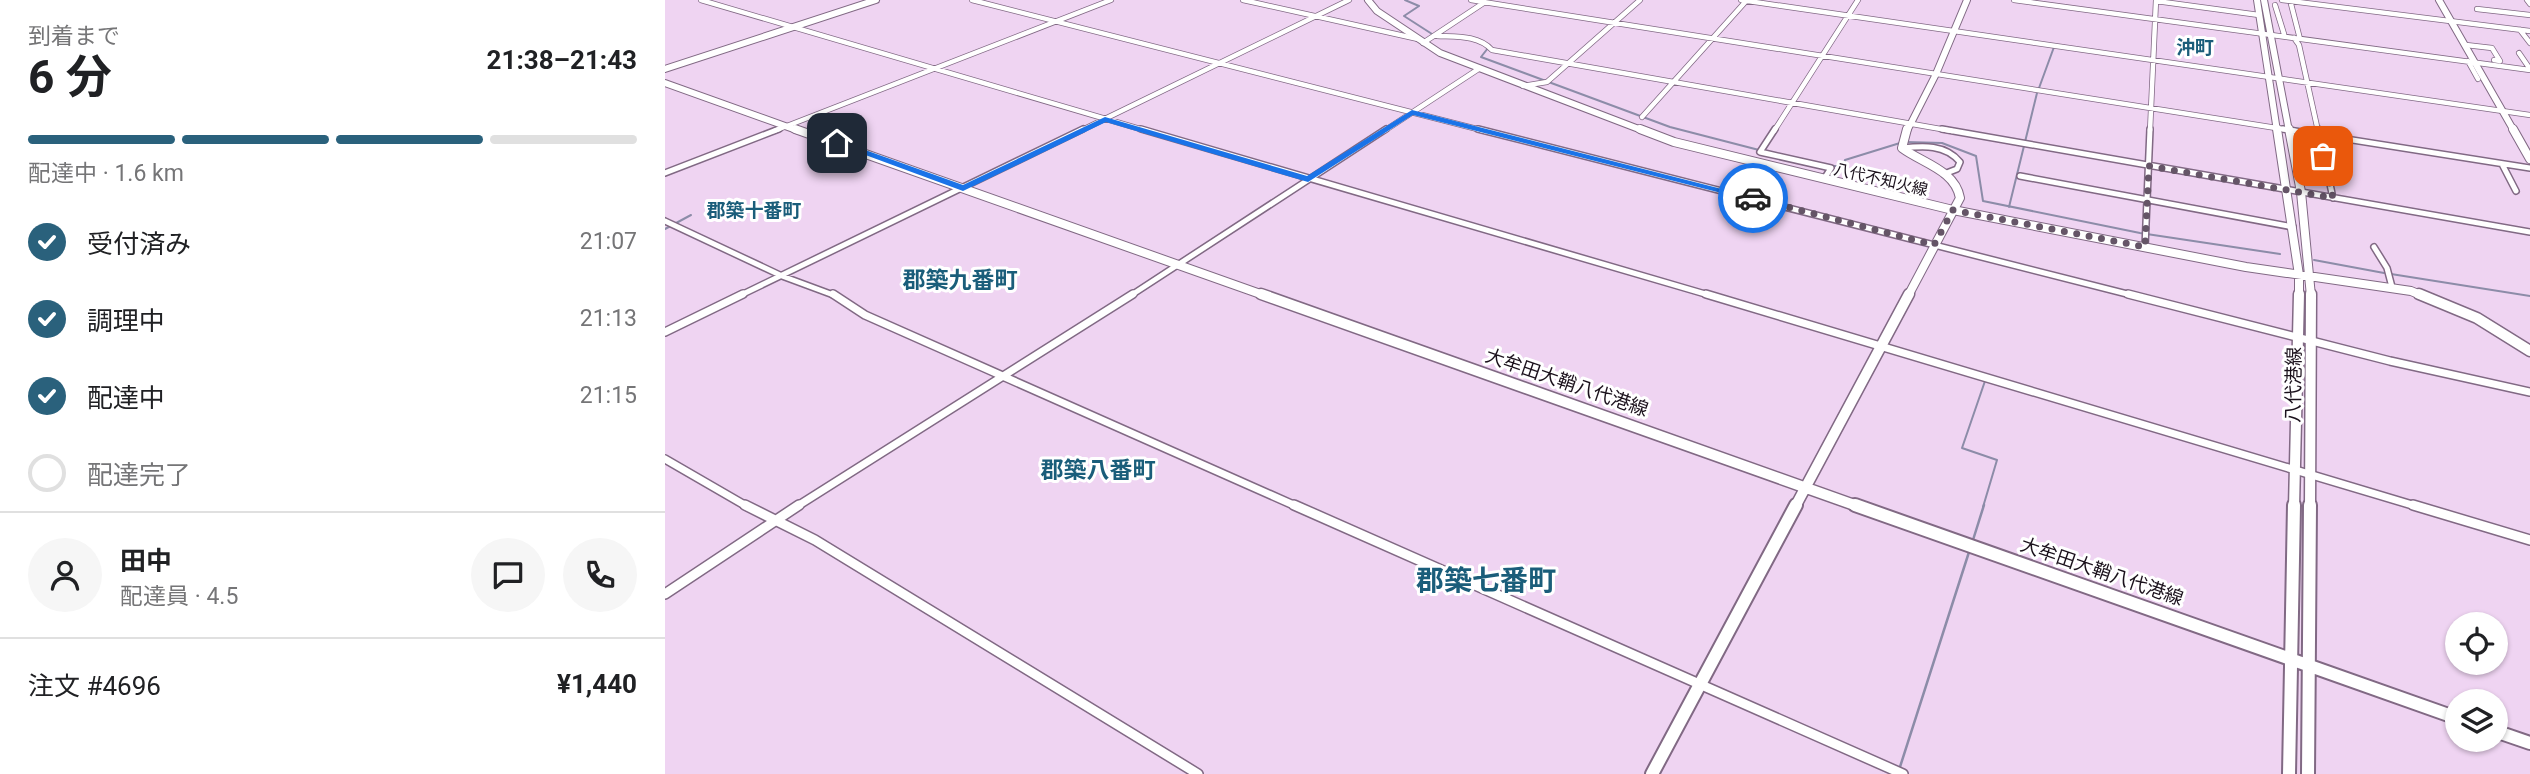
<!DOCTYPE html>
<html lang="ja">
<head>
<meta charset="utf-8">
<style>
	:root { --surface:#fff; --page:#f6f6f6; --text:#202124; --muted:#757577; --line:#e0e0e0; --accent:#2a617c }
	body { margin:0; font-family:Roboto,"Noto Sans JP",sans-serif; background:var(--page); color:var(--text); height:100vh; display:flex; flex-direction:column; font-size:26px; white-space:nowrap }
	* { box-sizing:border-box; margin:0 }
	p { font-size:23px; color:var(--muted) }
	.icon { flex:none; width:38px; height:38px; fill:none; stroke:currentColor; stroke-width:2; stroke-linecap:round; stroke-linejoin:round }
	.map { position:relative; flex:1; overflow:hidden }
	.details { display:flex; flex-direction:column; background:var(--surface); width:665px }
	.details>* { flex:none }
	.controls { position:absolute; left:1780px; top:612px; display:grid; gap:14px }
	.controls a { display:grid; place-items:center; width:63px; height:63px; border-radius:50%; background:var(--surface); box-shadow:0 2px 5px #0004; font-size:35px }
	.pin { position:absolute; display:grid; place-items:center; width:60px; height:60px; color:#fff; margin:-30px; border-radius:14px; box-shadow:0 4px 10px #0006 }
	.courier { position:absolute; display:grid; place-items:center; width:70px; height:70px; margin:-35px; border:5px solid #1a73e8; border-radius:50%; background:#fff; color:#222; box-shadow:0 2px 9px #0007 }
	.head em { font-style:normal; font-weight:700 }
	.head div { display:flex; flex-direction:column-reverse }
	.head { display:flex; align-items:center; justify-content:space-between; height:119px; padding:0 28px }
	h1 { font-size:46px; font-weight:700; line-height:52px }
	.bar { display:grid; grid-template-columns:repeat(4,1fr); gap:10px 7px; align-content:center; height:84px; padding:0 28px }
	.bar i { height:9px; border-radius:5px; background:var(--line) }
	.bar .on { background:var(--accent) }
	.bar p { grid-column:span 4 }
	.line { display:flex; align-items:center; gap:18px; padding:0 28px; border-top:2px solid var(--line) }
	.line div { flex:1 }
	.round { display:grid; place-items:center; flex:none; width:74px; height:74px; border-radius:37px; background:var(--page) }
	ol { padding:0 28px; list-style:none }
	li { display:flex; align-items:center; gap:21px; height:77px }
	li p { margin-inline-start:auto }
	li .icon { padding:7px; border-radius:50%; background:var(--accent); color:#fff; stroke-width:4 }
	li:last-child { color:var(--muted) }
	li i { width:38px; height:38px; border:4px solid var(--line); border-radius:50% }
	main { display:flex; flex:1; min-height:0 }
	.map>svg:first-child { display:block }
</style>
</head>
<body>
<main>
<section class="details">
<div class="head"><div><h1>6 分</h1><p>到着まで</p></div><em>21:38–21:43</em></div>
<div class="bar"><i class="on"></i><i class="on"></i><i class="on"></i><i></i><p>配達中 · 1.6 km</p></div>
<ol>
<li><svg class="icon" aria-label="check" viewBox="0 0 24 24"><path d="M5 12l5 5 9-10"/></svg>受付済み<p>21:07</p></li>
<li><svg class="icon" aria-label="check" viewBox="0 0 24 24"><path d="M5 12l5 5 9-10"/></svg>調理中<p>21:13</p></li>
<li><svg class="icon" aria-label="check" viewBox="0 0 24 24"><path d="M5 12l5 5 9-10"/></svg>配達中<p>21:15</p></li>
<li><i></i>配達完了</li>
</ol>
<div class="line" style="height:126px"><a class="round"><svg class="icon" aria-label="person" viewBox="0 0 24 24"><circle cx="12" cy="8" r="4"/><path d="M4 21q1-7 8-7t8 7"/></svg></a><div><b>田中</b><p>配達員 · 4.5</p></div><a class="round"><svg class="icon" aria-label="chat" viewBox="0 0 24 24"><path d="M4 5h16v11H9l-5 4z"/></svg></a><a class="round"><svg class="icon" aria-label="phone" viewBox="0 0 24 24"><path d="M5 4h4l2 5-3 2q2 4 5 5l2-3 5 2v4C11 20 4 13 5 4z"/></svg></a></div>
<div class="line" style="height:91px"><div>注文 #4696</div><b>¥1,440</b></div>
</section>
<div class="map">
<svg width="1865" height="774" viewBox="0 0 1865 774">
	<rect width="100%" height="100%" fill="#efd4f2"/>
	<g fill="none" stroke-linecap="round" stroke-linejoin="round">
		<path stroke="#8c8ca8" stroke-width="2" d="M740,0L754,6L739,16L767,34
			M823,48L816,57L1005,127L1094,150
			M1374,88L1389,47
			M1241,142L1277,143L1311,156L1318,201L1475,233L1615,254
			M1168,166H1179L1180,160L1235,143
			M1344,207L1372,93
			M0,229L26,215
			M1649,260L1719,273
			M1726,274L1865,296
			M1318,507L1332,460L1297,448L1320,381"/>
		<path stroke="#8c8ca8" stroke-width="2.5" d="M1308,540L1319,505
			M1234,770L1304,552"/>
		<defs>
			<path id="street-far3" d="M36,0L482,131
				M307,0L820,131
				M578,0L753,39
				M806,0L1630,131
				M1076,0L1865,115
				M1349,0L1865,70
				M1617,0L1865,31
				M1625,0L1635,39
				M1862,0L1865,4
				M1491,1L1594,15
				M1610,5L1619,34
				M1812,9L1865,15
				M1855,30L1865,43
				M772,36C792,37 813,35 827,50L1287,131
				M1629,38L1634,45L1653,131
				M758,43L820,2
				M1801,45L1827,48L1835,61L1829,60
				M1854,53L1865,69
				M1803,61L1813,79
				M858,86L882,82L975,0
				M977,117L1082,0
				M109,131L446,0
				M415,131L684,0
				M719,131L815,68
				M1109,131L1193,0
				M1485,131L1491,0"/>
			<path id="street-far2" d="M476,129L1047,296
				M813,129L1470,296
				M1110,129L1095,152L1166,168L1159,179
				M1277,129L1865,232
				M1618,129L1865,168
				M1653,129L1668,198
				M1237,148C1258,146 1280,144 1295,162L1292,169L1279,174
				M1837,164L1851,191
				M0,173L114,129
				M1355,176L1628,227
				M0,221L117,276L171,296
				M1480,247L1485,129
				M1709,247L1722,268L1727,287
				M74,296L418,129
				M465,296L721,129"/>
			<path id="street-far1" d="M168,294L200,315L633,507
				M1041,294L1754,507
				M1463,294L1725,361L1865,392
				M0,332L78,294
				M0,459L83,507
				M131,507L468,294"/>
			<path id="street" d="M80,505L150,540L533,774
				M629,505L1238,774
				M1748,505L1865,540
				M0,594L134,505"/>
			<path id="secondary-far3" d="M703,0L712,11L775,53L979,131
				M1592,0L1612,131
				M1599,0L1624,131
				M1774,0L1849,131
				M0,69L211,0
				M0,83L134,131
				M1242,131L1271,74L1302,0"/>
			<path id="secondary-far2" d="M130,129L601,296
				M975,129L1009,142L1288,210L1581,267L1746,291L1758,296
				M1242,129L1237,148C1257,163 1290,170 1295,198L1243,296
				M1612,129L1634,275V296
				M1624,129L1636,192L1646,296
				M1848,129L1865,159"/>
			<path id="secondary-far1" d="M596,294L1195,507
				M1754,294L1812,318L1865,351
				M1130,507L1244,294
				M1629,507L1634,294
				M1645,507L1646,294"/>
			<path id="secondary" d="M1190,505L1792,718
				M1830,731L1865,743
				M987,774L1131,505
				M1624,774L1629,505
				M1643,774L1645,505"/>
		</defs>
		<use href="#street-far3" stroke="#816984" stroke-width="6"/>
		<use href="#street-far2" stroke="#816984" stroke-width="8"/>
		<use href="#street-far1" stroke="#816984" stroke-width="10"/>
		<use href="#street" stroke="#816984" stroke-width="12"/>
		<use href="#secondary-far3" stroke="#816984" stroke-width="8"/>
		<use href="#secondary-far2" stroke="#816984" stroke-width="10"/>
		<use href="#secondary-far1" stroke="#816984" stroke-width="13"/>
		<use href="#secondary" stroke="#816984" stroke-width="16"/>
		<use href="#street-far3" stroke="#fff" stroke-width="4.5"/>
		<use href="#street-far2" stroke="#fff" stroke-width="5"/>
		<use href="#street-far1" stroke="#fff" stroke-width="7"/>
		<use href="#street" stroke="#fff" stroke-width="9"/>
		<use href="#secondary-far3" stroke="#fff" stroke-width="6"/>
		<use href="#secondary-far2" stroke="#fff" stroke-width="8"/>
		<use href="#secondary-far1" stroke="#fff" stroke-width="10"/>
		<use href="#secondary" stroke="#fff" stroke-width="12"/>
	</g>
	<path fill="#1a73e8" d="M747,110L1092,198L1088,201L748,115L643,182L441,122L298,191L168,143L175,141L298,185L440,117L642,176Z"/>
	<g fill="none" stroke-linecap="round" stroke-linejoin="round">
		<path stroke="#655567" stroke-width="7" stroke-dasharray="0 12.6" d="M1088,198L1269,245L1288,210L1480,247L1484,166L1668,198L1658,156"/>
	</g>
	<g text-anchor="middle" stroke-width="6" stroke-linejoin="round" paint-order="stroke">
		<g font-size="16" fill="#1b111c" stroke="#fff">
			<text transform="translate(1216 179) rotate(13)" y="6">八代不知火線</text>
		</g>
		<g font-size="19" font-weight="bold" fill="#1a5d7a" stroke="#fff">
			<text x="1530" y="54">沖町</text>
			<text x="89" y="217">郡築十番町</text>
		</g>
		<g font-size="19" fill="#1b111c" stroke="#fff">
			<text transform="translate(902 382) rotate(19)" y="7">大牟田大鞘八代港線</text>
			<text transform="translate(1628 385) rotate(-89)" y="7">八代港線</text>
			<text transform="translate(1437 571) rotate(19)" y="7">大牟田大鞘八代港線</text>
		</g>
		<g font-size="23" font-weight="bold" fill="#1a5d7a" stroke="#fff">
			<text x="295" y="288">郡築九番町</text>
			<text x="433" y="478">郡築八番町</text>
		</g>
		<g font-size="28" font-weight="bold" fill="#1a5d7a" stroke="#fff">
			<text x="821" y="590">郡築七番町</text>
		</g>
	</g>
</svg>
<div class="controls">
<a><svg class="icon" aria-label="locate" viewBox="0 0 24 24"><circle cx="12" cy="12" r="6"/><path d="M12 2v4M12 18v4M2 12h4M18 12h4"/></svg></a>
<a><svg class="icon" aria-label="layers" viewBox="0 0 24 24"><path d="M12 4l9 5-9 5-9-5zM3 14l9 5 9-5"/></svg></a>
</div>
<div class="pin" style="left:1658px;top:156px;background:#ea580c"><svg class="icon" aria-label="bag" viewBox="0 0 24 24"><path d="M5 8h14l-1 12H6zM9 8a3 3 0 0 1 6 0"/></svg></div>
<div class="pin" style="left:172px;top:143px;background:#1f2937"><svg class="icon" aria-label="home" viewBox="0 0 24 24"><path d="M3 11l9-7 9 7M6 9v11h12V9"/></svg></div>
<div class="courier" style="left:1088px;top:198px"><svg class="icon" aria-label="car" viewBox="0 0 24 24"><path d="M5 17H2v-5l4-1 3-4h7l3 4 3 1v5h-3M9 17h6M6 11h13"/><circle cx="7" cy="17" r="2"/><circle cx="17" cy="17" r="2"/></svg></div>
</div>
</main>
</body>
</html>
